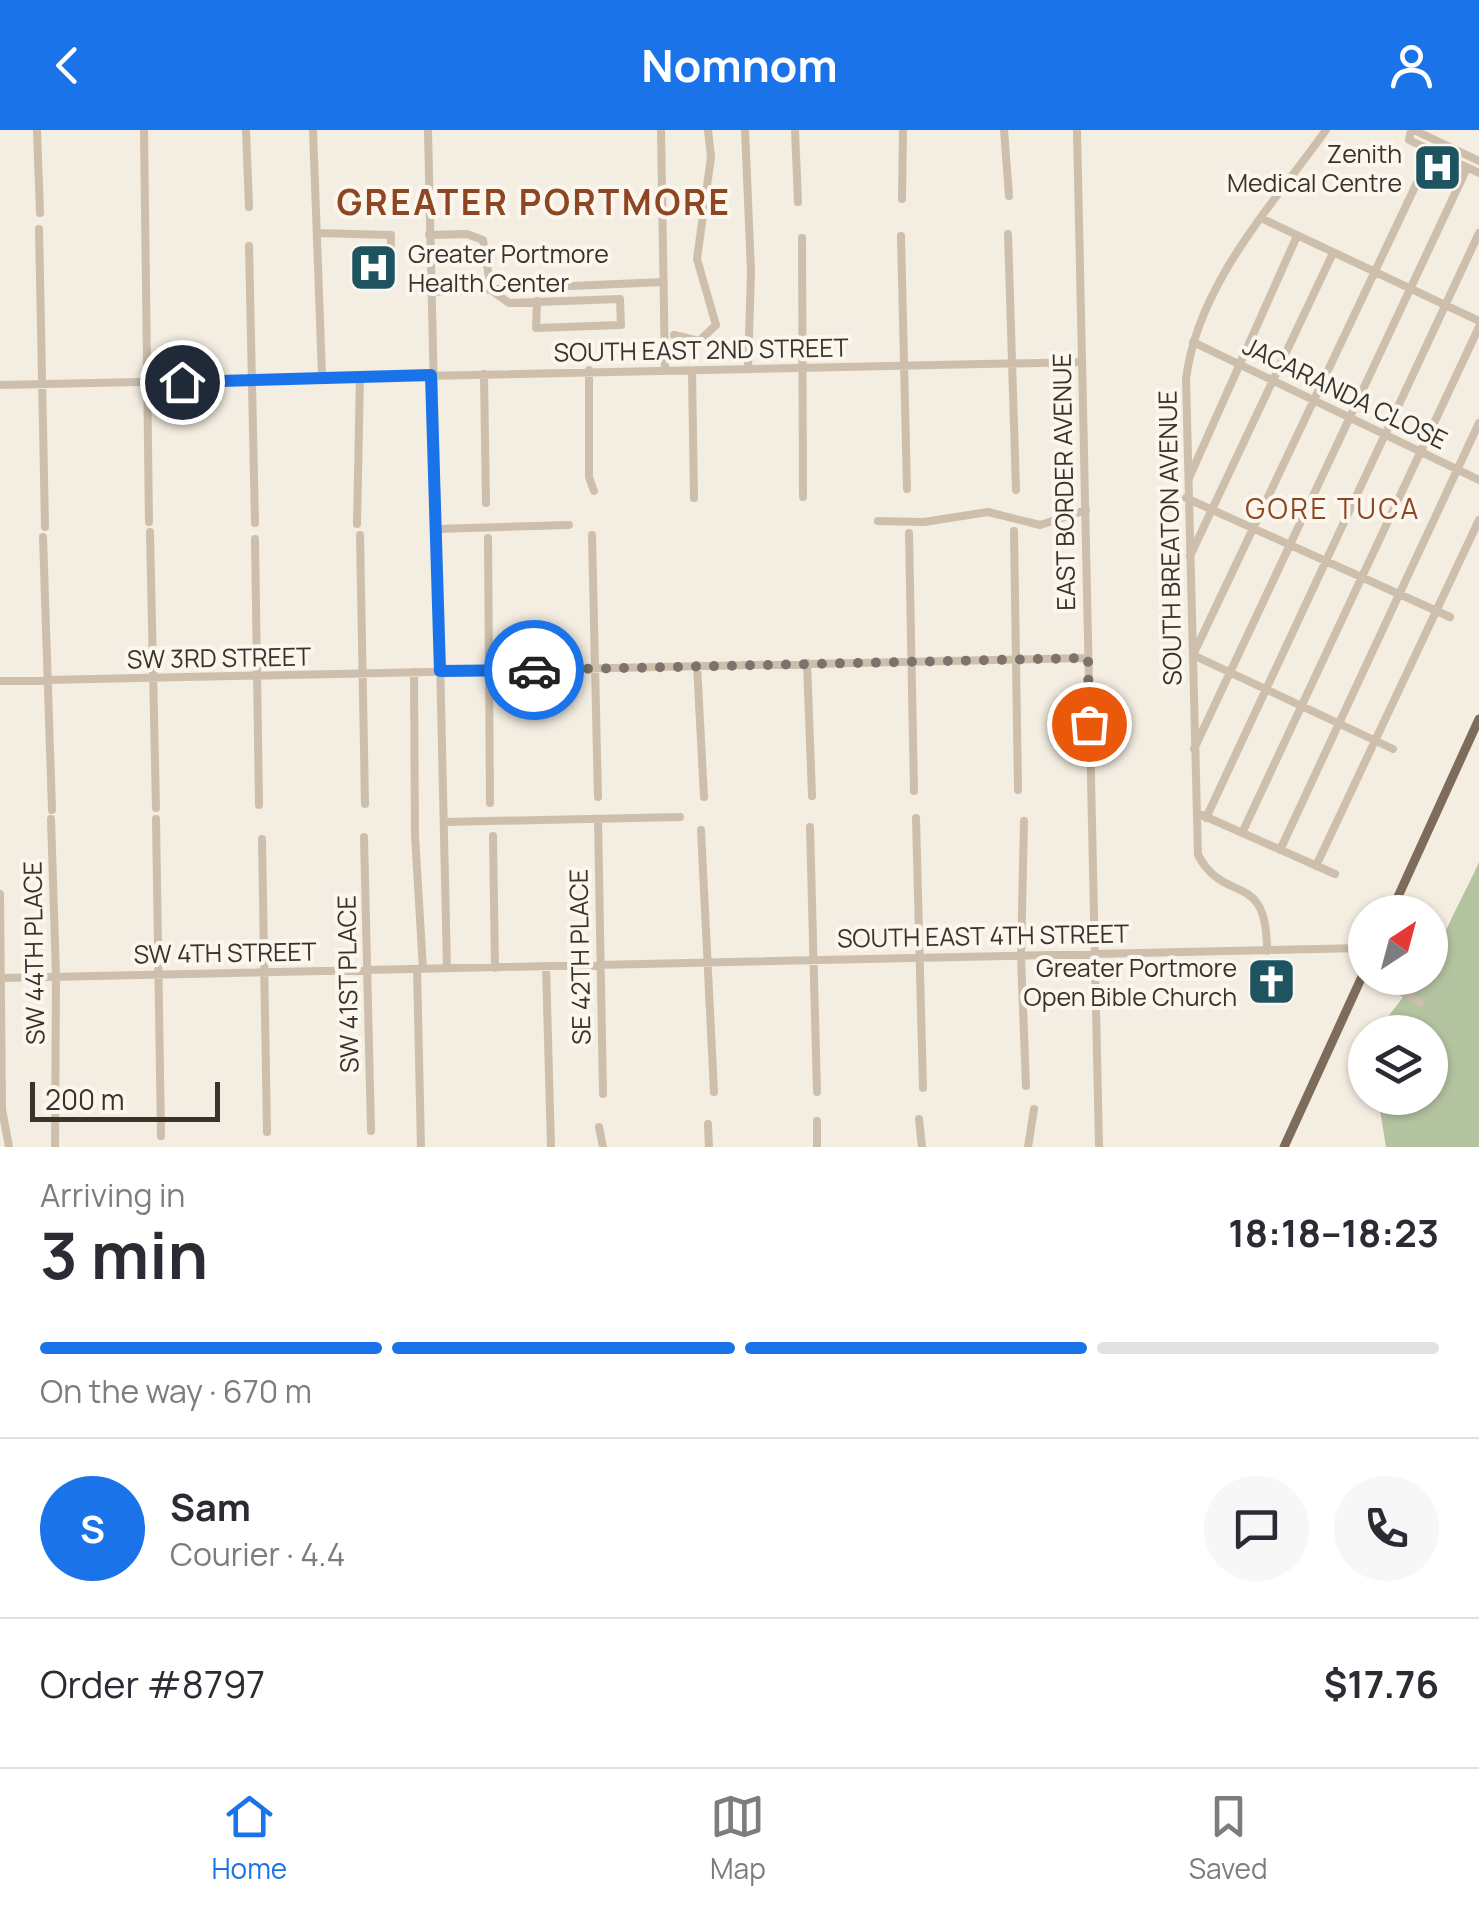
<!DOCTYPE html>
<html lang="en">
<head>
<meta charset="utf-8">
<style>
	:root { --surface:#fff; --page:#f7f7f7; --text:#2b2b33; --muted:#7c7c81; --line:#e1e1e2; --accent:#1a73e8 }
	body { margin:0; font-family:Manrope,sans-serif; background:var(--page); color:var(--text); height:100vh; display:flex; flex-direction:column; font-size:38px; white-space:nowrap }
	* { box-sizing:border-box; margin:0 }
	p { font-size:32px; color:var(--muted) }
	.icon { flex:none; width:55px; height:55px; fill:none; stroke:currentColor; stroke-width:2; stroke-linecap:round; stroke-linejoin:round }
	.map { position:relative; height:1017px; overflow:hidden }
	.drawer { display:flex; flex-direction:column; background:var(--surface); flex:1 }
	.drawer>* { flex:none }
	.needle { width:65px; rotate:36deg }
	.controls { position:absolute; left:1348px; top:765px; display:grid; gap:20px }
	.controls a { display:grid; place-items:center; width:100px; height:100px; border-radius:50%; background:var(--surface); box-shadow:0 2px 8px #0004; font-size:50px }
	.scale { position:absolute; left:30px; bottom:25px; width:190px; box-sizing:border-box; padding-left:10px; border:5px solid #3b322b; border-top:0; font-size:28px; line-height:35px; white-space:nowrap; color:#3b322b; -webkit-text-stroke:8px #fbf6ee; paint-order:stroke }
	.pin { position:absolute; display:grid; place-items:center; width:85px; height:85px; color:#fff; margin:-42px; border:5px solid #fff; border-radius:50%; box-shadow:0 2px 10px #0007 }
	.courier { position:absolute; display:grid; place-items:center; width:100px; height:100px; margin:-50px; border:8px solid #1a73e8; border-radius:50%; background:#fff; color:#222; box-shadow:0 2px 12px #0007 }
	.headline em { font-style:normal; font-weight:700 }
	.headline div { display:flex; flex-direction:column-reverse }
	.headline { display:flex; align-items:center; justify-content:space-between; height:170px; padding:0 40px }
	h1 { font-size:65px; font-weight:700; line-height:75px }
	.bar { display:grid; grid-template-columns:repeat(4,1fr); gap:15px 10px; align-content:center; height:120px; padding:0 40px }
	.bar i { height:12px; border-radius:8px; background:var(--line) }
	.bar .on { background:var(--accent) }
	.bar p { grid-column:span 4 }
	.line { display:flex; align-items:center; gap:25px; padding:0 40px; border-top:2px solid var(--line) }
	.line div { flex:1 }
	.round { display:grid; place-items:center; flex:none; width:105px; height:105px; border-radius:52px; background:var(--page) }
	header { display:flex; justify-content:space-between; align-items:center; height:130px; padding:0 40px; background:var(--accent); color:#fff; font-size:45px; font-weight:700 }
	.dock { display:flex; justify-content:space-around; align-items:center; height:140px; border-top:2px solid var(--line); background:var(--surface); font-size:28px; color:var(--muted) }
	.dock a { display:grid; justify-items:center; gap:5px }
	.dock .on { color:var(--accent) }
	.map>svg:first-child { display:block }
</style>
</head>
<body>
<header><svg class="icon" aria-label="back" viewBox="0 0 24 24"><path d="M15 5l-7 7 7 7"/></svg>Nomnom<svg class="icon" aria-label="person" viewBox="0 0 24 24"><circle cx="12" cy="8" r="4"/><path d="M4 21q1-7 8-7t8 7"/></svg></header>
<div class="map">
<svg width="1479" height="1017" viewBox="0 0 1479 1017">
	<rect width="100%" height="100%" fill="#f4ede1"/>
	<path fill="#b4c4a0" d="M1479,732V1017H1386L1378,968H1430V902H1376L1418,848H1430C1430,825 1468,758 1479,732Z"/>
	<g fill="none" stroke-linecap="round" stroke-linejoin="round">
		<path stroke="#cdbfac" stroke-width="8" d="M37,0L40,83
			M144,0L149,392
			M246,0L249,77
			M313,0L322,246
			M428,0L447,838
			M661,0L665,241
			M745,0L751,141L748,239
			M795,0L798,72
			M1004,0L1009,66
			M1077,0L1099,1017
			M1411,0L1409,10L1479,43
			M1414,0L1479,31
			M902,69L903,0
			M1263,89L1479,191
			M39,99L45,397
			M317,103L391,105L390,148
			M1008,104L1016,360
			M429,105L467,104L483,110L491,160L509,173L620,169L621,195L536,198L537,171
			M901,106L907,359
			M802,108L803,367
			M249,116L255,393
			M430,162L664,152
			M674,205L699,211L716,195L697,129L711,27L708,0
			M1193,212L1479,350
			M589,240V347L594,361
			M692,241L694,368
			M484,244L486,373
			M0,255L1082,232
			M1189,348L1297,106
			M1186,368L1450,487
			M878,391L924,392L988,382L1040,395L1086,380
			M357,394L360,246
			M437,399L569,395
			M1014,401L1018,660
			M150,402L156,678
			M909,403L914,661
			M360,405L365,674
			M592,405L598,667
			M43,407L52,680
			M488,408L490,673
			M255,409L259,675
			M1190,426L1333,123
			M807,533L812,666
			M697,535L704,667
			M414,542L415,706L423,839
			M0,551L1088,528
			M1194,619L1467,38
			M1393,619L1193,525L1432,21
			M1202,685L1335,744
			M916,688L923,958
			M1206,688L1479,103
			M51,689L56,846L55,1017
			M156,689L161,1006
			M598,689L603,964
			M1024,691L1021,826L1026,956
			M444,692L680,687
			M810,697L817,962
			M701,700L714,962
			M1242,703L1479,197
			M493,706L495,838
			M364,707L371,1001
			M262,709L267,1002
			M1280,720L1479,293
			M1316,736L1479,390
			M0,764L2,979L9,1017
			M1267,821C1267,738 1226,777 1198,725L1186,249C1198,153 1272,76 1326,0
			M546,836L551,1017
			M417,839L421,1017
			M3,848L1365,818
			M1380,848L1420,873
			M919,989L922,1017
			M817,991V1017
			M708,994L709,1017
			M599,997L603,1017
			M1028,1017L1034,979"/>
		<path stroke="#7d6b5c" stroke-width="9" d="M1391,782L1479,589
			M1284,1017L1365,840"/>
	</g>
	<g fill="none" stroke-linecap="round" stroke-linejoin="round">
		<path stroke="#7c736b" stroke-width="10" stroke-dasharray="0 18" d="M534,540L1088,528L1089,594"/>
		<path stroke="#1a73e8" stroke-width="12" d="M182,252L431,245L440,541L534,540"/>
	</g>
	<defs>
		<symbol id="hospital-square" viewBox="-11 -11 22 22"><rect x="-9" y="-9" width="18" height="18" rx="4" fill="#1e545f" stroke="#fbf6ee"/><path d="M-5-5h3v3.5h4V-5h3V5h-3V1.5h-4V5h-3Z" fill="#fff"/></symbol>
		<symbol id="church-square" viewBox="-11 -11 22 22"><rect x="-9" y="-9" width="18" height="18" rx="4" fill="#1e545f" stroke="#fbf6ee"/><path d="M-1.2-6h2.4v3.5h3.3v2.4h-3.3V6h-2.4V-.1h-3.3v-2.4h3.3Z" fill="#fff"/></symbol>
	</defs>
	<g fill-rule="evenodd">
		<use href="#hospital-square" x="1410" y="10" width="55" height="55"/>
		<use href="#hospital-square" x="346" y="110" width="55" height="55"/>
		<use href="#church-square" x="1244" y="824" width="55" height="55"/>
	</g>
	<g text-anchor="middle" stroke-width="8" stroke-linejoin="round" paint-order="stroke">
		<g font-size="25" fill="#3b322b" stroke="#fbf6ee" text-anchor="end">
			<text x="1402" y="33">Zenith<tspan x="1402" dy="29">Medical Centre</tspan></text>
			<text x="408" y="133" text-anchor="start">Greater Portmore<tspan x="408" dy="29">Health Center</tspan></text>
			<text x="1237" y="847">Greater Portmore<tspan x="1237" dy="29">Open Bible Church</tspan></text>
		</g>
		<g font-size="25" fill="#3b322b" stroke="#fbf6ee">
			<text transform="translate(701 220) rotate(-1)" y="9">SOUTH EAST 2ND STREET</text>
			<text transform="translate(1345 263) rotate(26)" y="9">JACARANDA CLOSE</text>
			<text transform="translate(1064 352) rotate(-91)" y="9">EAST BORDER AVENUE</text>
			<text transform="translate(1170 408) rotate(-91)" y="9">SOUTH BREATON AVENUE</text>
			<text transform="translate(219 528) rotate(-1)" y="9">SW 3RD STREET</text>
			<text transform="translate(983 806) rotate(-1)" y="9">SOUTH EAST 4TH STREET</text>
			<text transform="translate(34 823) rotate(-91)" y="9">SW 44TH PLACE</text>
			<text transform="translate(225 823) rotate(-1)" y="9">SW 4TH STREET</text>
			<text transform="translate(580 827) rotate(-91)" y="9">SE 42TH PLACE</text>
			<text transform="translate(348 854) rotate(-91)" y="9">SW 41ST PLACE</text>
		</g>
		<g font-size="28" letter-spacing="2.5" fill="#8d4621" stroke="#fbf6ee">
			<text x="1333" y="389">GORE TUCA</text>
		</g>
		<g font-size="35" font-weight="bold" letter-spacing="2.5" fill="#8d4621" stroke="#fbf6ee">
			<text x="534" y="85">GREATER PORTMORE</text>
		</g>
	</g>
</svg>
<div class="controls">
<a><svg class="needle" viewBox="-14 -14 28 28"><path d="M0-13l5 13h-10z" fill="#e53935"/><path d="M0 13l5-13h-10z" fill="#7c7c81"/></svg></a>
<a><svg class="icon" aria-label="layers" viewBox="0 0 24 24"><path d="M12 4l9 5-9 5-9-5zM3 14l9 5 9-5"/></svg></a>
</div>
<div class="scale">200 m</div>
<div class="pin" style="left:1089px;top:594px;background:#ea580c"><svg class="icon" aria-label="bag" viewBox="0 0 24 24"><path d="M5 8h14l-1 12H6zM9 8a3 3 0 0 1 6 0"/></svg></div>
<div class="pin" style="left:182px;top:252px;background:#1f2937"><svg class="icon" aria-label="home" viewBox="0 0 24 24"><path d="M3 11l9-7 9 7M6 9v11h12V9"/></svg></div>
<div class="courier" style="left:534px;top:540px"><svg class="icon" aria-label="car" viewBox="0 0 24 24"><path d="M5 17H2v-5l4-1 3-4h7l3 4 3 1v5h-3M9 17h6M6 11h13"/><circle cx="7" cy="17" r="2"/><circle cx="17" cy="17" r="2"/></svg></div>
</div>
<section class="drawer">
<div class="headline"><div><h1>3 min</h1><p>Arriving in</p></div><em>18:18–18:23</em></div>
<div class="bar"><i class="on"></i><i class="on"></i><i class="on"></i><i></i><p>On the way · 670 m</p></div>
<div class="line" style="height:180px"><b class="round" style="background:var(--accent);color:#fff">S</b><div><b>Sam</b><p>Courier · 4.4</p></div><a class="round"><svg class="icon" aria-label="chat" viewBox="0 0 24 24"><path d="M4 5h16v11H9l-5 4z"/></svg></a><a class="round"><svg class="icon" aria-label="phone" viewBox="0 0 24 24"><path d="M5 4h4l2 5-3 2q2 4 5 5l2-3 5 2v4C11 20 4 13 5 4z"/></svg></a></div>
<div class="line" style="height:130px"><div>Order #8797</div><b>$17.76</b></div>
</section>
<nav class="dock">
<a class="on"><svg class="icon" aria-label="home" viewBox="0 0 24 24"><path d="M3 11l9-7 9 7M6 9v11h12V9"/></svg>Home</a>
<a><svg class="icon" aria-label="map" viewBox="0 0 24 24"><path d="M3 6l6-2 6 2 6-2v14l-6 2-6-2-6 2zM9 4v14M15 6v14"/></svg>Map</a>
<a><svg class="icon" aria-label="saved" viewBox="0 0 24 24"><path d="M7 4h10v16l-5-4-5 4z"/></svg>Saved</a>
</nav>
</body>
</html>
